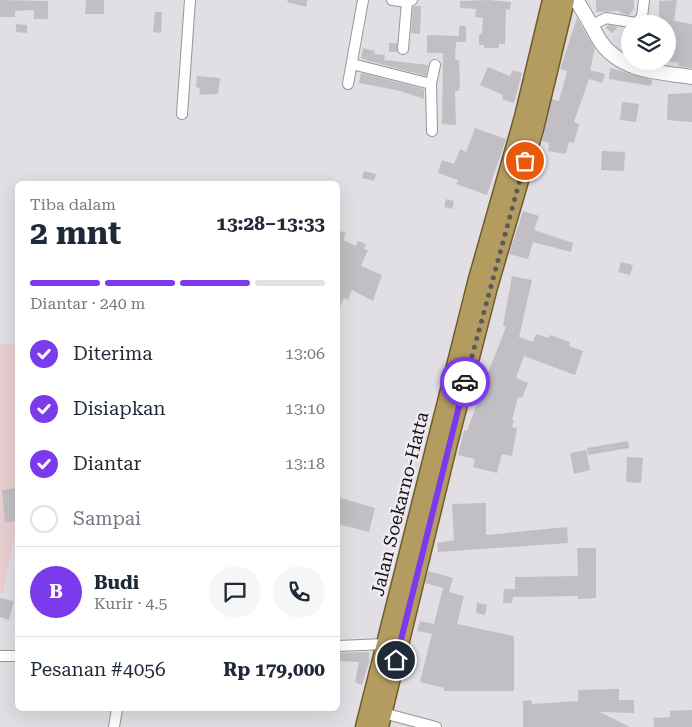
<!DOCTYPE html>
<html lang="id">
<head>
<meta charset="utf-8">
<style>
	:root { --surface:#fff; --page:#f6f6f7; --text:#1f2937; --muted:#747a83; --line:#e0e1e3; --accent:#7c3aed }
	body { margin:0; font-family:"Roboto Serif",serif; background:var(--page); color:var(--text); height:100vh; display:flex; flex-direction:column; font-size:19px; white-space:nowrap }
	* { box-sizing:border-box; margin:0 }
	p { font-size:16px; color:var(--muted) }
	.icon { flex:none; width:28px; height:28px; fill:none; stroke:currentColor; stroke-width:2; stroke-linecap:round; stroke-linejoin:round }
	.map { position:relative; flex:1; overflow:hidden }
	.panel { position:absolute; left:15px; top:181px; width:325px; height:530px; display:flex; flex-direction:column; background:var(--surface); border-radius:8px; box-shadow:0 5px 20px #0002 }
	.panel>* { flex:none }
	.buttons { position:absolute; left:621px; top:15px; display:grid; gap:10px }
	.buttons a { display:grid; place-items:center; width:55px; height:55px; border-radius:50%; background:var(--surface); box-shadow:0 5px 20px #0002; font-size:25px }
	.pin { position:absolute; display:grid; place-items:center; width:42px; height:42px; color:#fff; margin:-21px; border:2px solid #fff; border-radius:50%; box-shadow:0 1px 5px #0007 }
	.courier { position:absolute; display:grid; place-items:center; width:50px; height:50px; margin:-25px; border:4px solid #7c3aed; border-radius:50%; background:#fff; color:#222; box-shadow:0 1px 6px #0007 }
	.headline em { font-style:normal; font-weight:700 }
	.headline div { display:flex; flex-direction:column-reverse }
	.headline { display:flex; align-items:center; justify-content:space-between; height:85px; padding:0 15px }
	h1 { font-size:32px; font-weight:700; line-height:38px }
	.bar { display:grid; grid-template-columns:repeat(4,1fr); gap:8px 5px; align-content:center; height:60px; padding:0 15px }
	.bar i { height:6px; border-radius:4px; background:var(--line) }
	.bar .current { background:var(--accent) }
	.bar p { grid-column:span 4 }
	.line { display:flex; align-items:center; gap:12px; padding:0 15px; border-top:1px solid var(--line) }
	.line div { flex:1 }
	.round { display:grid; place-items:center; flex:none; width:52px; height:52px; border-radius:26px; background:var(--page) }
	ol { padding:0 15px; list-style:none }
	li { display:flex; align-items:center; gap:15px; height:55px }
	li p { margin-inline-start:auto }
	li .icon { padding:5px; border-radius:50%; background:var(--accent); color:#fff; stroke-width:4 }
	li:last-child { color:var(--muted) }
	li i { width:28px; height:28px; border:2px solid var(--line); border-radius:50% }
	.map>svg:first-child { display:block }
</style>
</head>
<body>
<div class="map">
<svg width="692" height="727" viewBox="0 0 692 727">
	<rect width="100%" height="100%" fill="#e1dfe3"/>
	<path fill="#e9cfd1" d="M0,344L18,345L17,536L14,537L3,594H0Z"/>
	<path fill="#c1bfc3" d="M0,0L48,1V19H34V10L15,11V17H0Z
		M86,0H104V14H85Z
		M288,0H307L306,7L287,2Z
		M489,0L511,2L510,10L506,9L505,44H499V48H484V45H479V34H482L483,18L475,17L476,9L460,8V1Z
		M596,0H634V9L629,15L619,13L621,11L596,12Z
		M677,0L674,21L692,24V68L678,66L679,63L668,61V24H659V1Z
		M416,6H421L420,34L411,33L413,7Z
		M155,12H162L161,33L153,32Z
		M577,18L595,49L590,70L605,74L602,83L589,79L574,122L579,124L574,143L569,142L566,154L548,151L549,143L542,141L552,99L559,101L567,71L560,69Z
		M16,24L27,25V33L16,32Z
		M608,25L618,27L612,33L606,28Z
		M459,26H466V42H456L455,60H459L460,83L459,91H455L456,125L442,124L443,53H427V35L459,36Z
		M389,43H397V52H389Z
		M363,48L375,51L374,54L385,55L384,60L428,65L426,76L365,60L361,58Z
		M488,67L510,76L513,70L522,73L514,103L502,99L503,95L480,85Z
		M610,68L652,80L651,86L609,79Z
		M361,73L424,89V99L400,91L359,83Z
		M197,76L220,78L218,94L199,95L200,88L196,87Z
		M692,93V122L667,120L668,94Z
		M622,102L639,104L636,122L620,120Z
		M475,128L506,139L487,195L456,184L458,180L438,173L442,160L454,164L460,149L466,152Z
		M602,151L625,152L624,171L601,170Z
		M364,171L376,174L374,181L362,178Z
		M446,199L454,201L452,209L444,207Z
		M523,211L539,216L534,230L573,243L571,252L533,242L528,259L509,254Z
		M338,230L346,233L343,240L356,246L358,241L366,244L364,249L368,250L361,266L382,275L373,301L352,290L348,300L344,298L338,312Z
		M621,262L633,265L630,275L618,272Z
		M512,276L532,280L519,337L533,342L536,334L549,338L550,335L570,342L569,346L583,351L575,375L524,356L516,378L528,383L522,398L518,397L512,420H514L512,427L517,428L512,456L502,454L497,473L473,467L475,459L458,455L464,430L467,431L478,401L475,400L478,387L482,388L506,327L503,326Z
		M628,441L629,448L588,455L587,448Z
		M586,450L590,470L574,474L570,453Z
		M627,457L643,458L641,483L626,482Z
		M18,488V521L5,522L2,490Z
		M338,497L375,508L369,532L338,524Z
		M486,503V535L567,527L568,543L438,552L437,543L454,540L452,504Z
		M577,548H596V598L578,599V596L513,597L512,603H503L504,589H515V577L578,576Z
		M428,571L453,578L449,592L464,596L457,624L514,636V691H444V688L420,682L432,634L417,631L420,621L434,624L443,588L425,583Z
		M0,598L14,601L9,620L0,617Z
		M477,603L487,605L485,615L476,613Z
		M369,652V662L362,685L355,682L359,662L338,661V653Z
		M619,689V700H634V713L600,712L630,727H523V701L531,700L532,704L578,701V690Z
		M692,710V727H654L653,718L670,717V711Z"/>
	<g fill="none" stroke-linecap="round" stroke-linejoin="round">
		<defs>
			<path id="minor" d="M392,0L407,2L412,0
				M592,25L606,18L636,23L642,17L644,0
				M403,49L407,2
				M352,64L431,84
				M348,84L363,0
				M182,114L190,0
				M432,131L431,84L435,65
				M338,646L385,644
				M0,656H18
				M383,713L436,727
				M114,727L117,709"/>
			<path id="secondary" d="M576,0C585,13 592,27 600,41C621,72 659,72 692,77"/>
			<path id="trunk" d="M364,727L477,279L523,117L551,0
				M380,727L448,447L489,287L535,129L566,0"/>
		</defs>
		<use href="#minor" stroke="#969598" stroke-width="12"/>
		<use href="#secondary" stroke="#969598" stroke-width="16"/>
		<use href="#trunk" stroke="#6f5b2c" stroke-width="19"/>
		<use href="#minor" stroke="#fff" stroke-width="10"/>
		<use href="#secondary" stroke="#fff" stroke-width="14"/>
		<use href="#trunk" stroke="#b49c60" stroke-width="16"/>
	</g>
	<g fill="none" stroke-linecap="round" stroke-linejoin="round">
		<path stroke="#5a595c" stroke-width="5" stroke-dasharray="0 9" d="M465,382L525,161"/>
		<path stroke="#7c3aed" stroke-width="6" d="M396,660L465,382"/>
	</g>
	<g text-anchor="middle" stroke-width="5" stroke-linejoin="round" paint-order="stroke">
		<g font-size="18" fill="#121113" stroke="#eeecf0">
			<text transform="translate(400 504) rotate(-76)" y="6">Jalan Soekarno-Hatta</text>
		</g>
	</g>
</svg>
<div class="buttons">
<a><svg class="icon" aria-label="layers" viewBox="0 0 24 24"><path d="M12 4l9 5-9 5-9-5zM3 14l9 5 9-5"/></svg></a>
</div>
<div class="pin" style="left:525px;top:161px;background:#ea580c"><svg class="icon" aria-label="bag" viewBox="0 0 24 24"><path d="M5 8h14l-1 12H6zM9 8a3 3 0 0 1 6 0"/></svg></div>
<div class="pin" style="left:396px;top:660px;background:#1f2937"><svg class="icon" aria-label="home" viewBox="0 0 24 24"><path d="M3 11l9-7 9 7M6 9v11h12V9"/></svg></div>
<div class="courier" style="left:465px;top:382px"><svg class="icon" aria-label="car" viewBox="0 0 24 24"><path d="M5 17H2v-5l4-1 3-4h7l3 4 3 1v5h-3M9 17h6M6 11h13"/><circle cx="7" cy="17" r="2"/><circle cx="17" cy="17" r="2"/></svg></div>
<section class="panel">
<div class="headline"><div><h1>2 mnt</h1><p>Tiba dalam</p></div><em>13:28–13:33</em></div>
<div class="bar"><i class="current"></i><i class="current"></i><i class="current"></i><i></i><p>Diantar · 240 m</p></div>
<ol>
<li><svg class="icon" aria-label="check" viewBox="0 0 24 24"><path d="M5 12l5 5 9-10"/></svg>Diterima<p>13:06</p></li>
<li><svg class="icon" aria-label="check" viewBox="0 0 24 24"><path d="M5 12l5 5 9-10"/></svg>Disiapkan<p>13:10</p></li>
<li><svg class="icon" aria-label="check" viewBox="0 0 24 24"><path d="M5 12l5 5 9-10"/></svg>Diantar<p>13:18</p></li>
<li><i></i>Sampai</li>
</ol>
<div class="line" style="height:90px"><b class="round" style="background:var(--accent);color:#fff">B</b><div><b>Budi</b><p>Kurir · 4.5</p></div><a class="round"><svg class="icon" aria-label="chat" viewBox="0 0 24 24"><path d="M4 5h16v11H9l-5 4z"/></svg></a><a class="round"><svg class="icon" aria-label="phone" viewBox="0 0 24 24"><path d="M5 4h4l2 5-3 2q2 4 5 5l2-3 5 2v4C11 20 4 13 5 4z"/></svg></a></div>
<div class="line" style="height:65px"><div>Pesanan #4056</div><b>Rp 179,000</b></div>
</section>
</div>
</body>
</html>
